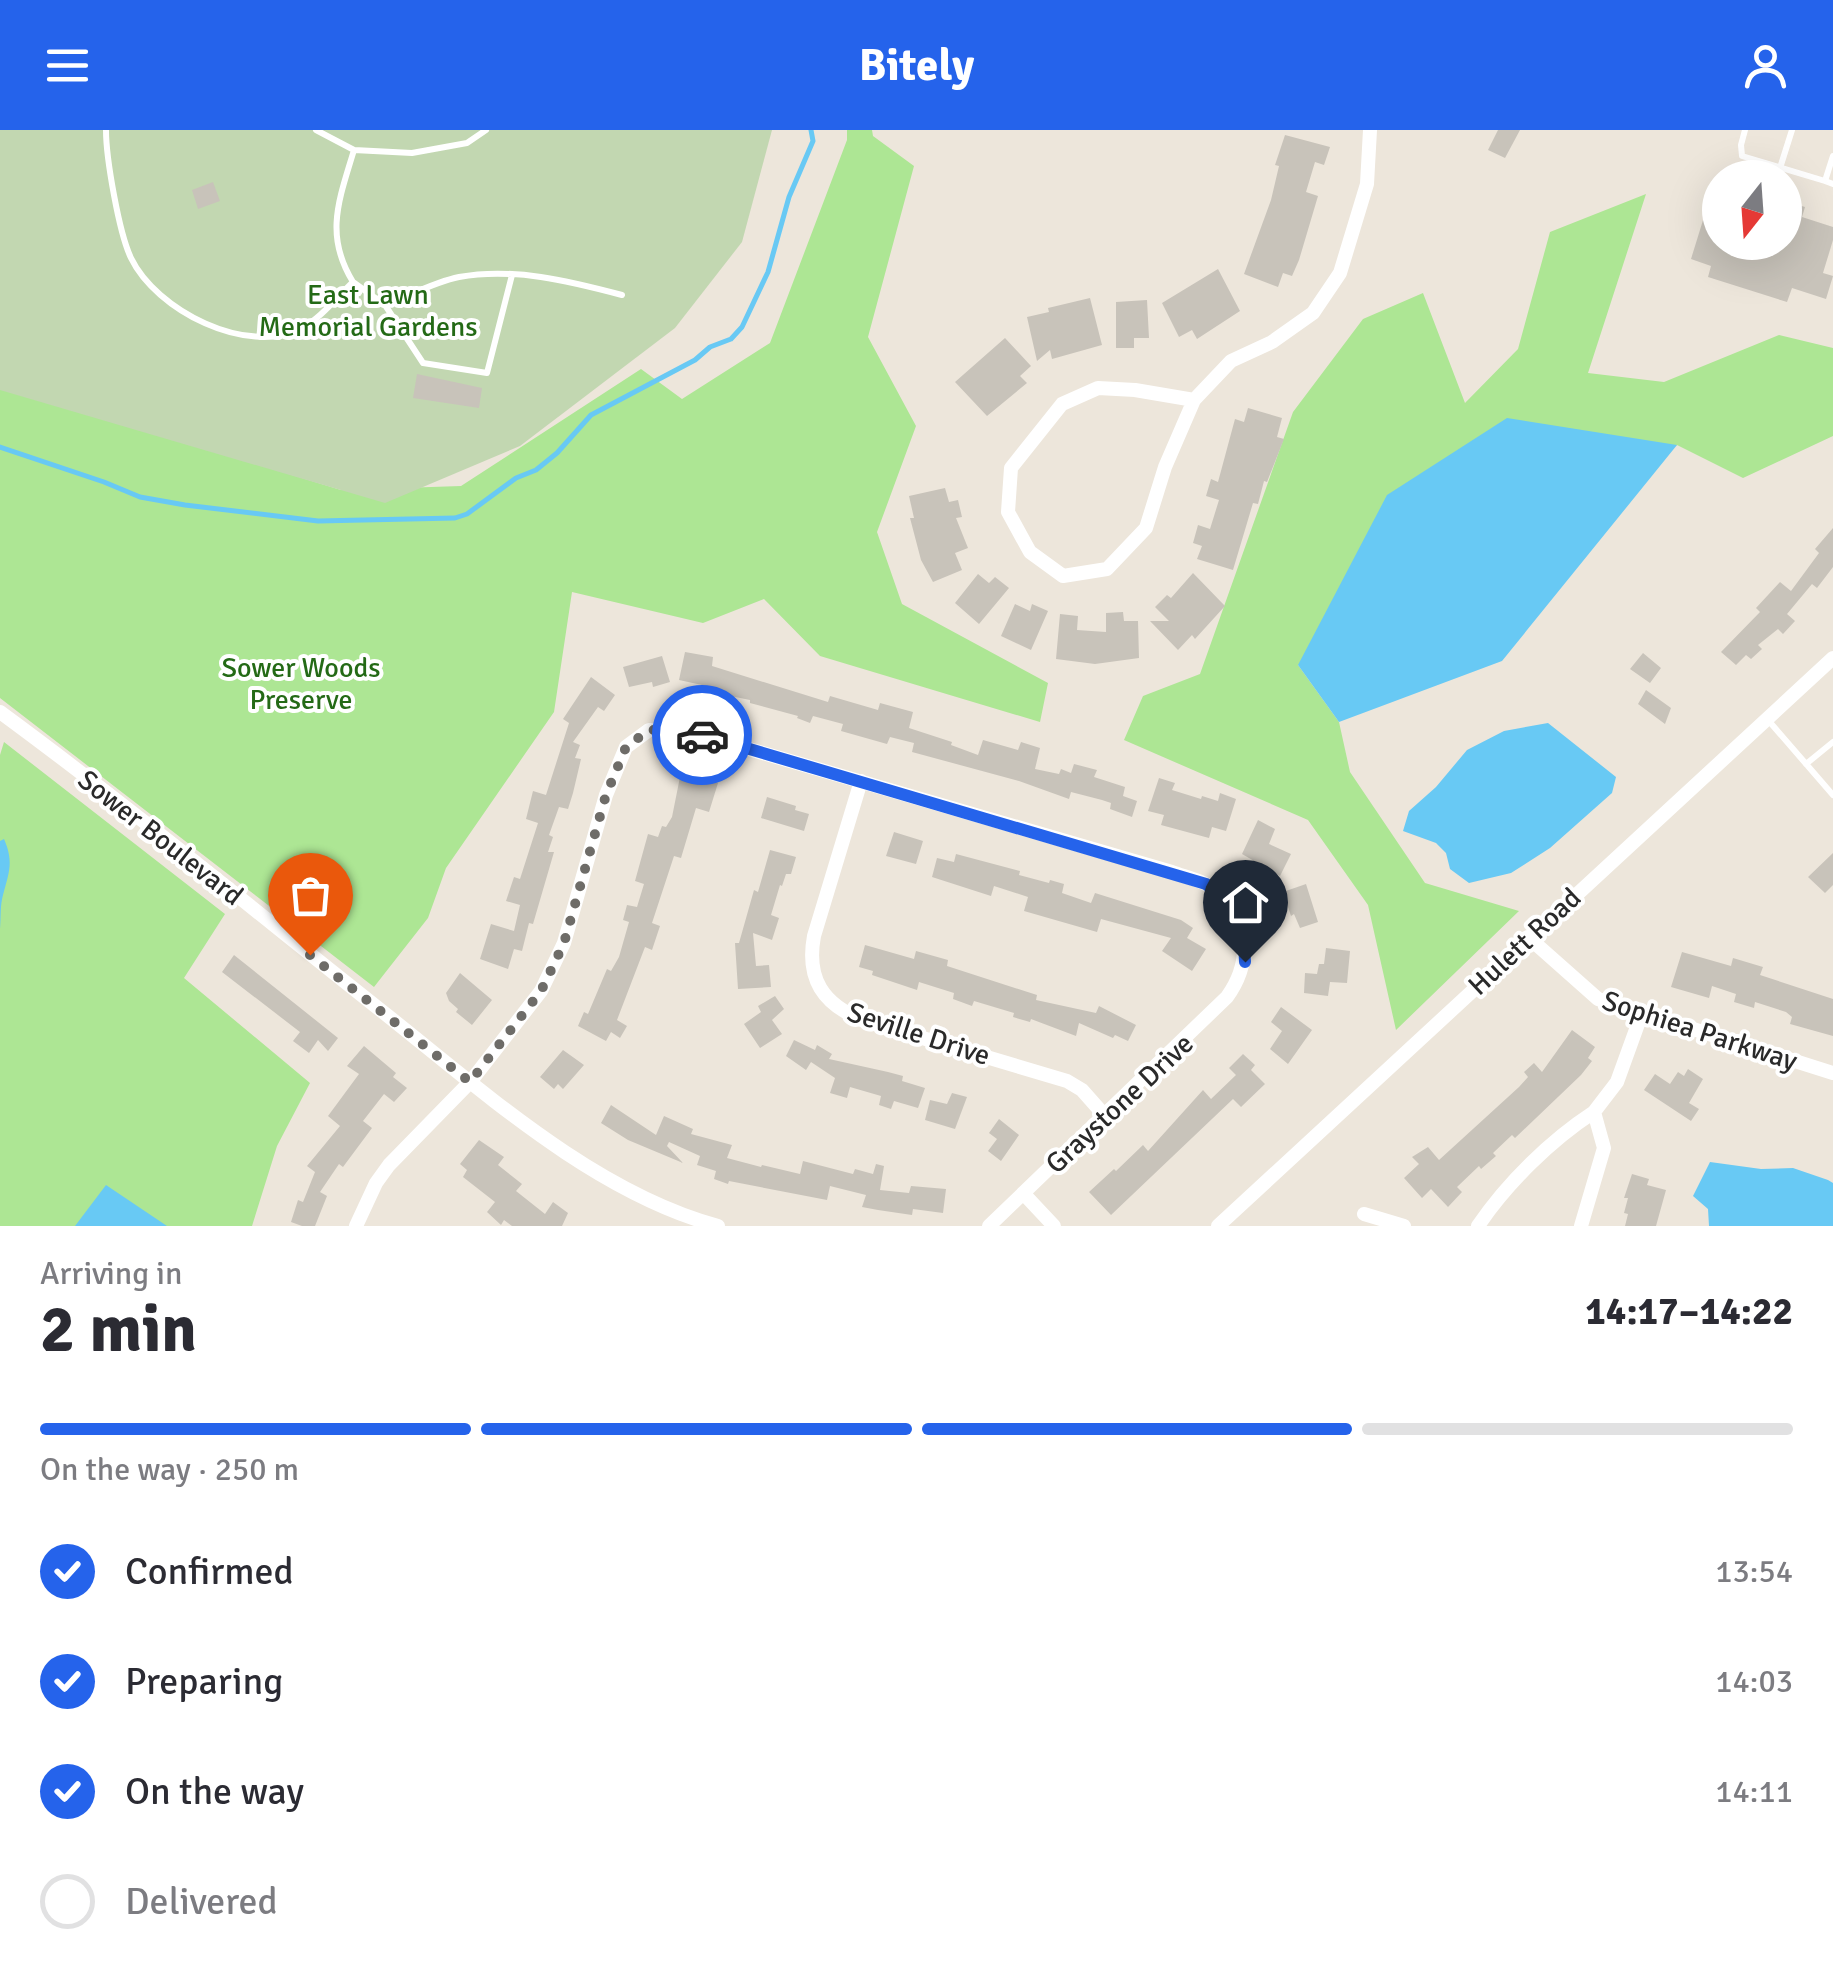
<!DOCTYPE html>
<html lang="en">
<head>
<meta charset="utf-8">
<style>
	:root { --surface:#fff; --page:#f7f7f7; --text:#2b2b33; --muted:#7c7c81; --line:#e1e1e2; --accent:#2563eb }
	body { margin:0; font-family:Signika,sans-serif; background:var(--page); color:var(--text); height:100vh; display:flex; flex-direction:column; font-size:38px; white-space:nowrap }
	* { box-sizing:border-box; margin:0 }
	p { font-size:32px; color:var(--muted) }
	.icon { flex:none; width:55px; height:55px; fill:none; stroke:currentColor; stroke-width:2; stroke-linecap:round; stroke-linejoin:round }
	.map { position:relative; height:1096px; overflow:hidden }
	.drawer { display:flex; flex-direction:column; background:var(--surface); flex:1 }
	.drawer>* { flex:none }
	.needle { width:65px; rotate:197deg }
	.tools { position:absolute; left:1702px; top:30px; display:grid; gap:20px }
	.tools a { display:grid; place-items:center; width:100px; height:100px; border-radius:50%; background:var(--surface); box-shadow:0 10px 40px #0002; font-size:50px }
	.pin { position:absolute; display:grid; place-items:center; width:85px; height:85px; color:#fff; margin:-102px -42px; border-radius:50% 50% 50% 0; rotate:-45deg; box-shadow:0 0 10px #0007 }
	.pin .icon { rotate:45deg }
	.courier { position:absolute; display:grid; place-items:center; width:100px; height:100px; margin:-50px; border:8px solid #2563eb; border-radius:50%; background:#fff; color:#222; box-shadow:0 2px 12px #0007 }
	.head em { font-style:normal; font-weight:700 }
	.head div { display:flex; flex-direction:column-reverse }
	.head { display:flex; align-items:center; justify-content:space-between; height:170px; padding:0 40px }
	h1 { font-size:65px; font-weight:700; line-height:75px }
	.bar { display:grid; grid-template-columns:repeat(4,1fr); gap:15px 10px; align-content:center; height:120px; padding:0 40px }
	.bar i { height:12px; border-radius:8px; background:var(--line) }
	.bar .on { background:var(--accent) }
	.bar p { grid-column:span 4 }
	ol { padding:0 40px; list-style:none }
	li { display:flex; align-items:center; gap:30px; height:110px }
	li p { margin-inline-start:auto }
	li .icon { padding:10px; border-radius:50%; background:var(--accent); color:#fff; stroke-width:4 }
	li:last-child { color:var(--muted) }
	li i { width:55px; height:55px; border:5px solid var(--line); border-radius:50% }
	header { display:flex; justify-content:space-between; align-items:center; height:130px; padding:0 40px; background:var(--accent); color:#fff; font-size:45px; font-weight:700 }
	.map>svg:first-child { display:block }
</style>
</head>
<body>
<header><svg class="icon" aria-label="menu" viewBox="0 0 24 24"><path d="M4 6h16M4 12h16M4 18h16"/></svg>Bitely<svg class="icon" aria-label="person" viewBox="0 0 24 24"><circle cx="12" cy="8" r="4"/><path d="M4 21q1-7 8-7t8 7"/></svg></header>
<div class="map">
<svg width="1833" height="1096" viewBox="0 0 1833 1096">
	<rect width="100%" height="100%" fill="#ede6db"/>
	<path fill="#ade694" d="M847,0H872L873,6L914,36L868,207L916,296L877,402L902,474L1048,553L1040,592L820,526L764,469L703,493L572,462L554,582L446,738L428,788L374,857L0,568V255L341,360L461,356L641,239L682,269L770,213L847,10Z
		M1646,64L1588,243L1664,252L1779,205L1833,218V306L1743,348L1677,315L1298,535L1339,592L1350,642L1425,753L1519,781L1396,900L1368,775L1308,690L1124,610L1143,566L1200,544L1293,282L1363,189L1423,163L1465,273L1518,219L1550,102Z
		M4,612L225,784L184,848L310,953L277,1016L252,1096H0V625Z"/>
	<path fill="#c2d7b1" d="M0,0H772L742,112L675,198L520,316L385,373L0,260Z"/>
	<path fill="#68c9f4" d="M1507,288L1677,315L1502,531L1339,592L1298,535L1387,365Z
		M1548,593L1616,647L1612,663L1550,718L1511,743L1469,753L1450,739L1446,723L1436,713L1403,701L1409,681L1436,657L1467,620L1504,601Z
		M4,709C14,732 9,742 3,765C0,775 1,788 0,799V711Z
		M1710,1032L1761,1039L1793,1038L1828,1050L1833,1053V1096H1709L1708,1079L1693,1066Z
		M106,1055L167,1096H75Z"/>
	<g fill="none" stroke-linecap="round" stroke-linejoin="round">
		<path stroke="#68c9f4" stroke-width="5" d="M0,317L104,352L140,367L185,375L318,391L455,388L467,384L516,348L536,340L557,323L591,285L695,230L710,217L731,209L742,197L768,142L789,67L813,11L811,0"/>
	</g>
	<path fill="#c8c3ba" d="M1498,0H1520L1505,28L1488,20Z
		M1285,5L1330,17L1324,35L1315,32L1306,62L1318,66L1299,130L1292,146L1283,143L1278,157L1244,144L1271,70L1279,36L1275,35Z
		M1717,45H1720V112H1785V71L1805,77L1802,87L1833,97V110L1823,143L1833,146L1826,169L1792,158L1787,172L1708,147L1711,136L1691,129Z
		M213,52L220,71L198,79L192,60Z
		M1218,139L1240,181L1197,209L1192,200L1179,207L1162,173Z
		M1090,168L1102,215L1052,229L1050,220L1037,231L1027,187L1049,182L1048,178Z
		M1147,170L1149,208H1134V218H1116V172Z
		M1005,208L1031,236L1020,246L1027,253L987,286L955,252Z
		M417,244L482,258L479,278L413,268Z
		M1248,278L1282,288L1277,307L1284,309L1267,352L1264,351L1258,374L1253,373L1233,440L1197,429L1202,416L1193,413L1198,395L1210,399L1219,370L1206,366L1211,349L1218,352L1235,289L1244,292Z
		M945,358L949,372L958,370L962,387L956,388L968,418L955,423L962,440L933,452L921,430L910,388H914L909,366Z
		M1833,398V437L1817,458L1812,454L1787,484L1795,491L1783,504L1778,499L1758,515L1762,519L1751,529L1746,525L1736,535L1721,522L1760,482L1756,478L1780,452L1791,461L1819,423L1815,419Z
		M1193,443L1225,476L1195,509L1192,505L1178,520L1150,491H1169L1155,477L1167,465L1171,468Z
		M978,444L989,453L995,447L1009,458L979,494L955,473Z
		M1015,474L1030,481L1032,474L1048,481L1031,520L1001,506Z
		M1123,482L1124,491H1138L1139,528L1095,534L1056,529L1060,484L1078,486L1077,500L1106,502V483Z
		M685,522L713,527L712,536L828,572L830,566L878,580L880,573L913,582L909,598L952,612L951,615L978,625L983,610L1018,620L1021,612L1040,618L1035,639L1059,644L1061,639L1071,643L1074,634L1097,640L1094,647L1125,657L1123,666L1137,671L1132,687L1110,679L1111,673L1102,670L1071,662L1069,669L1019,651L912,622L914,613L890,607L887,614L841,601L843,594L813,586L810,593L797,588L798,586L750,573V570L701,560L702,555L679,550Z
		M1643,523L1661,538L1650,553L1630,539Z
		M662,526L670,552L653,557L652,552L629,557L623,537Z
		M591,547L615,565L604,581L598,577L573,612L580,615L575,628L581,629L573,663L568,679L559,677L549,705L553,707L548,722H554L533,794L529,793L522,821L514,819L508,839L480,829L491,794L514,801L520,775L506,771L514,747L520,749L538,693L526,689L533,661L546,665L569,593L563,589Z
		M1646,560L1671,578L1665,594L1638,574Z
		M681,642L718,653L709,682L696,678L681,728L674,726L652,793L660,796L652,820L645,817L617,890L627,896L620,908L611,902L606,911L578,896L584,882L588,884L607,839L611,841L619,827L629,792L623,790L627,775L637,777L644,754L635,751L648,704L658,707L662,696L666,697L672,687Z
		M1159,648L1175,653L1172,660L1201,669L1202,666L1218,671L1220,663L1236,669L1226,701L1212,697L1209,708L1161,695L1164,685L1148,681Z
		M767,667L796,676L795,680L809,684L804,701L761,688Z
		M1258,690L1275,699L1269,714L1291,724L1280,746L1242,724Z
		M894,702L923,711L916,734L886,726Z
		M770,720L796,727L791,744H786L782,756L780,755L771,785L779,788L772,810L753,803L756,836L769,835L771,857L738,859L735,813H739L754,760L758,762Z
		M1833,723V755L1825,763L1808,747Z
		M956,724L1020,741L1019,745L1049,753L1050,750L1064,754L1062,763L1091,773L1095,763L1181,790L1193,798L1187,808L1206,819L1192,841L1162,821L1171,808L1101,789L1097,802L1024,781L1028,767L994,756L991,766L932,747L937,728L954,732Z
		M1306,754L1318,792L1300,798L1294,784L1291,786L1283,762Z
		M865,815L914,829L916,821L948,830L947,836L1037,865L1036,870L1096,883L1099,876L1136,895L1128,911L1115,905L1113,908L1079,893L1076,906L1031,889L1030,892L1013,887L1014,883L974,871L972,876L953,869L954,863L919,852L917,860L872,845L873,841L859,837Z
		M1326,818L1350,821L1347,853L1330,852L1328,866L1304,863L1305,843L1317,844L1319,834H1324Z
		M1682,822L1731,836L1733,828L1763,837L1760,845L1833,869V906L1790,894L1792,887L1786,882L1755,872L1754,878L1734,872L1736,864L1712,856L1709,868L1671,857Z
		M234,825L338,908L328,921L318,910L309,923L293,911L300,902L222,842Z
		M460,843L492,870L472,895L456,882L458,879L449,871L446,863Z
		M775,866L784,879L772,890L782,904L760,918L744,894L761,882L758,876Z
		M1281,877L1312,900L1288,934L1270,919L1282,901L1271,892Z
		M1572,900L1595,917L1588,928L1592,931L1581,945L1515,1008L1512,1005L1493,1023L1496,1026L1481,1039L1479,1036L1457,1057L1462,1062L1448,1077L1431,1059L1422,1068L1404,1048L1419,1034L1412,1027L1428,1017L1439,1030L1519,957L1528,947L1524,942L1534,933L1542,942Z
		M794,910L815,920L817,915L832,924L829,929L888,942L903,946L902,951L925,958L918,978L894,971L891,979L879,975L881,966L850,957L847,968L830,963L835,948L811,932L806,940L786,926Z
		M364,916L396,943L393,947L407,958L394,972L384,964L363,991L372,998L343,1037L339,1034L320,1062L327,1066L315,1096H302L291,1092L298,1070L303,1072L315,1042L307,1036L340,996L328,986L359,944L347,936Z
		M563,920L584,935L563,959L558,954L554,959L540,947Z
		M1243,924L1255,935L1251,940L1265,954L1241,977L1233,969L1111,1085L1089,1062L1114,1039L1116,1041L1143,1015L1148,1021L1203,960L1211,969L1236,945L1229,938Z
		M1688,939L1703,949L1689,973L1699,979L1691,991L1644,960L1655,944L1670,954L1678,942L1684,946Z
		M952,963L967,967L955,999L925,990L930,970L947,974Z
		M611,975L656,1005L664,986L693,999L691,1004L732,1015L727,1028L761,1037L762,1035L800,1044L803,1031L853,1044L855,1039L873,1044L876,1034L884,1036L880,1060L909,1063L911,1056L946,1059L943,1083L913,1079L912,1085L878,1080L862,1077L866,1065L830,1056L827,1070L729,1051L728,1054L714,1049L716,1041L697,1035L700,1026L669,1012L667,1016L683,1033L628,1010L601,993Z
		M999,989L1019,1005L1001,1031L988,1021L997,1009L989,1003Z
		M479,1010L504,1027L498,1035L522,1054L516,1061L545,1084L553,1072L568,1083L562,1096H512L504,1090L501,1095L487,1082L495,1072L463,1047L467,1040L460,1034Z
		M1632,1044L1649,1049L1647,1055L1666,1060L1656,1096H1625L1628,1084L1624,1083L1628,1068H1624Z"/>
	<g fill="none" stroke-linecap="round" stroke-linejoin="round">
		<path stroke="#fff" stroke-width="6" d="M106,0C106,28 119,103 131,128C156,180 247,227 302,198C320,189 338,166 353,152C324,105 339,70 354,20
			M316,0L354,20L412,23L467,13L486,0
			M1745,0L1741,15L1742,26L1825,51
			M1833,26L1825,51L1833,54
			M1780,38L1792,0
			M353,152L385,175L423,233L487,243L512,145
			M385,175C409,166 434,152 459,147C513,137 569,151 622,165
			M1768,590L1833,665
			M1806,634L1833,612"/>
		<path stroke="#fff" stroke-width="14" d="M1194,270L1135,260L1098,258L1062,274L1011,338L1008,382L1030,422L1063,446L1107,439L1146,398L1165,337L1194,270L1231,231L1272,212L1313,183L1340,143L1367,54L1370,0
			M0,582C132,679 259,784 388,886C486,964 596,1063 718,1096
			M861,651L814,806C806,849 823,874 862,890L1067,951L1082,960L1105,986
			M1528,807L1598,869L1833,943
			M1023,1063L1054,1096
			M1364,1084L1404,1096
			M356,1096L376,1053L389,1035L471,951L541,861L564,813L606,665L626,617L649,600L680,599L1172,742C1188,748 1210,752 1222,766C1251,797 1250,835 1227,867L989,1096
			M1218,1096L1833,528
			M1478,1096C1507,1053 1551,1010 1594,982
			M1581,1096L1604,1018L1594,982L1617,952L1642,883"/>
	</g>
	<g fill="none" stroke-linecap="round" stroke-linejoin="round">
		<path stroke="#6e6c68" stroke-width="10" stroke-dasharray="0 18" d="M310,825L470,952L541,861L564,813L606,665L626,617L649,600H680L702,605"/>
		<path stroke="#2563eb" stroke-width="12" d="M702,605L1206,754C1233,773 1245,800 1245,832"/>
	</g>
	<g text-anchor="middle" stroke-width="8" stroke-linejoin="round" paint-order="stroke">
		<g font-size="28" fill="#246a16" stroke="#fff">
			<text x="368" y="174">East Lawn<tspan x="368" dy="32">Memorial Gardens</tspan></text>
			<text x="301" y="547">Sower Woods<tspan x="301" dy="32">Preserve</tspan></text>
		</g>
		<g font-size="28" fill="#2a2a2a" stroke="#fff">
			<text transform="translate(161 707) rotate(38)" y="10">Sower Boulevard</text>
			<text transform="translate(1524 811) rotate(-43)" y="10">Hulett Road</text>
			<text transform="translate(1700 900) rotate(18)" y="10">Sophiea Parkway</text>
			<text transform="translate(919 903) rotate(18)" y="10">Seville Drive</text>
			<text transform="translate(1119 973) rotate(-43)" y="10">Graystone Drive</text>
		</g>
	</g>
</svg>
<div class="tools">
<a><svg class="needle" viewBox="-14 -14 28 28"><path d="M0-13l5 13h-10z" fill="#e53935"/><path d="M0 13l5-13h-10z" fill="#7c7c81"/></svg></a>
</div>
<div class="pin" style="left:310px;top:825px;background:#ea580c"><svg class="icon" aria-label="bag" viewBox="0 0 24 24"><path d="M5 8h14l-1 12H6zM9 8a3 3 0 0 1 6 0"/></svg></div>
<div class="pin" style="left:1245px;top:832px;background:#1f2937"><svg class="icon" aria-label="home" viewBox="0 0 24 24"><path d="M3 11l9-7 9 7M6 9v11h12V9"/></svg></div>
<div class="courier" style="left:702px;top:605px"><svg class="icon" aria-label="car" viewBox="0 0 24 24"><path d="M5 17H2v-5l4-1 3-4h7l3 4 3 1v5h-3M9 17h6M6 11h13"/><circle cx="7" cy="17" r="2"/><circle cx="17" cy="17" r="2"/></svg></div>
</div>
<section class="drawer">
<div class="head"><div><h1>2 min</h1><p>Arriving in</p></div><em>14:17–14:22</em></div>
<div class="bar"><i class="on"></i><i class="on"></i><i class="on"></i><i></i><p>On the way · 250 m</p></div>
<ol>
<li><svg class="icon" aria-label="check" viewBox="0 0 24 24"><path d="M5 12l5 5 9-10"/></svg>Confirmed<p>13:54</p></li>
<li><svg class="icon" aria-label="check" viewBox="0 0 24 24"><path d="M5 12l5 5 9-10"/></svg>Preparing<p>14:03</p></li>
<li><svg class="icon" aria-label="check" viewBox="0 0 24 24"><path d="M5 12l5 5 9-10"/></svg>On the way<p>14:11</p></li>
<li><i></i>Delivered</li>
</ol>
</section>
</body>
</html>
